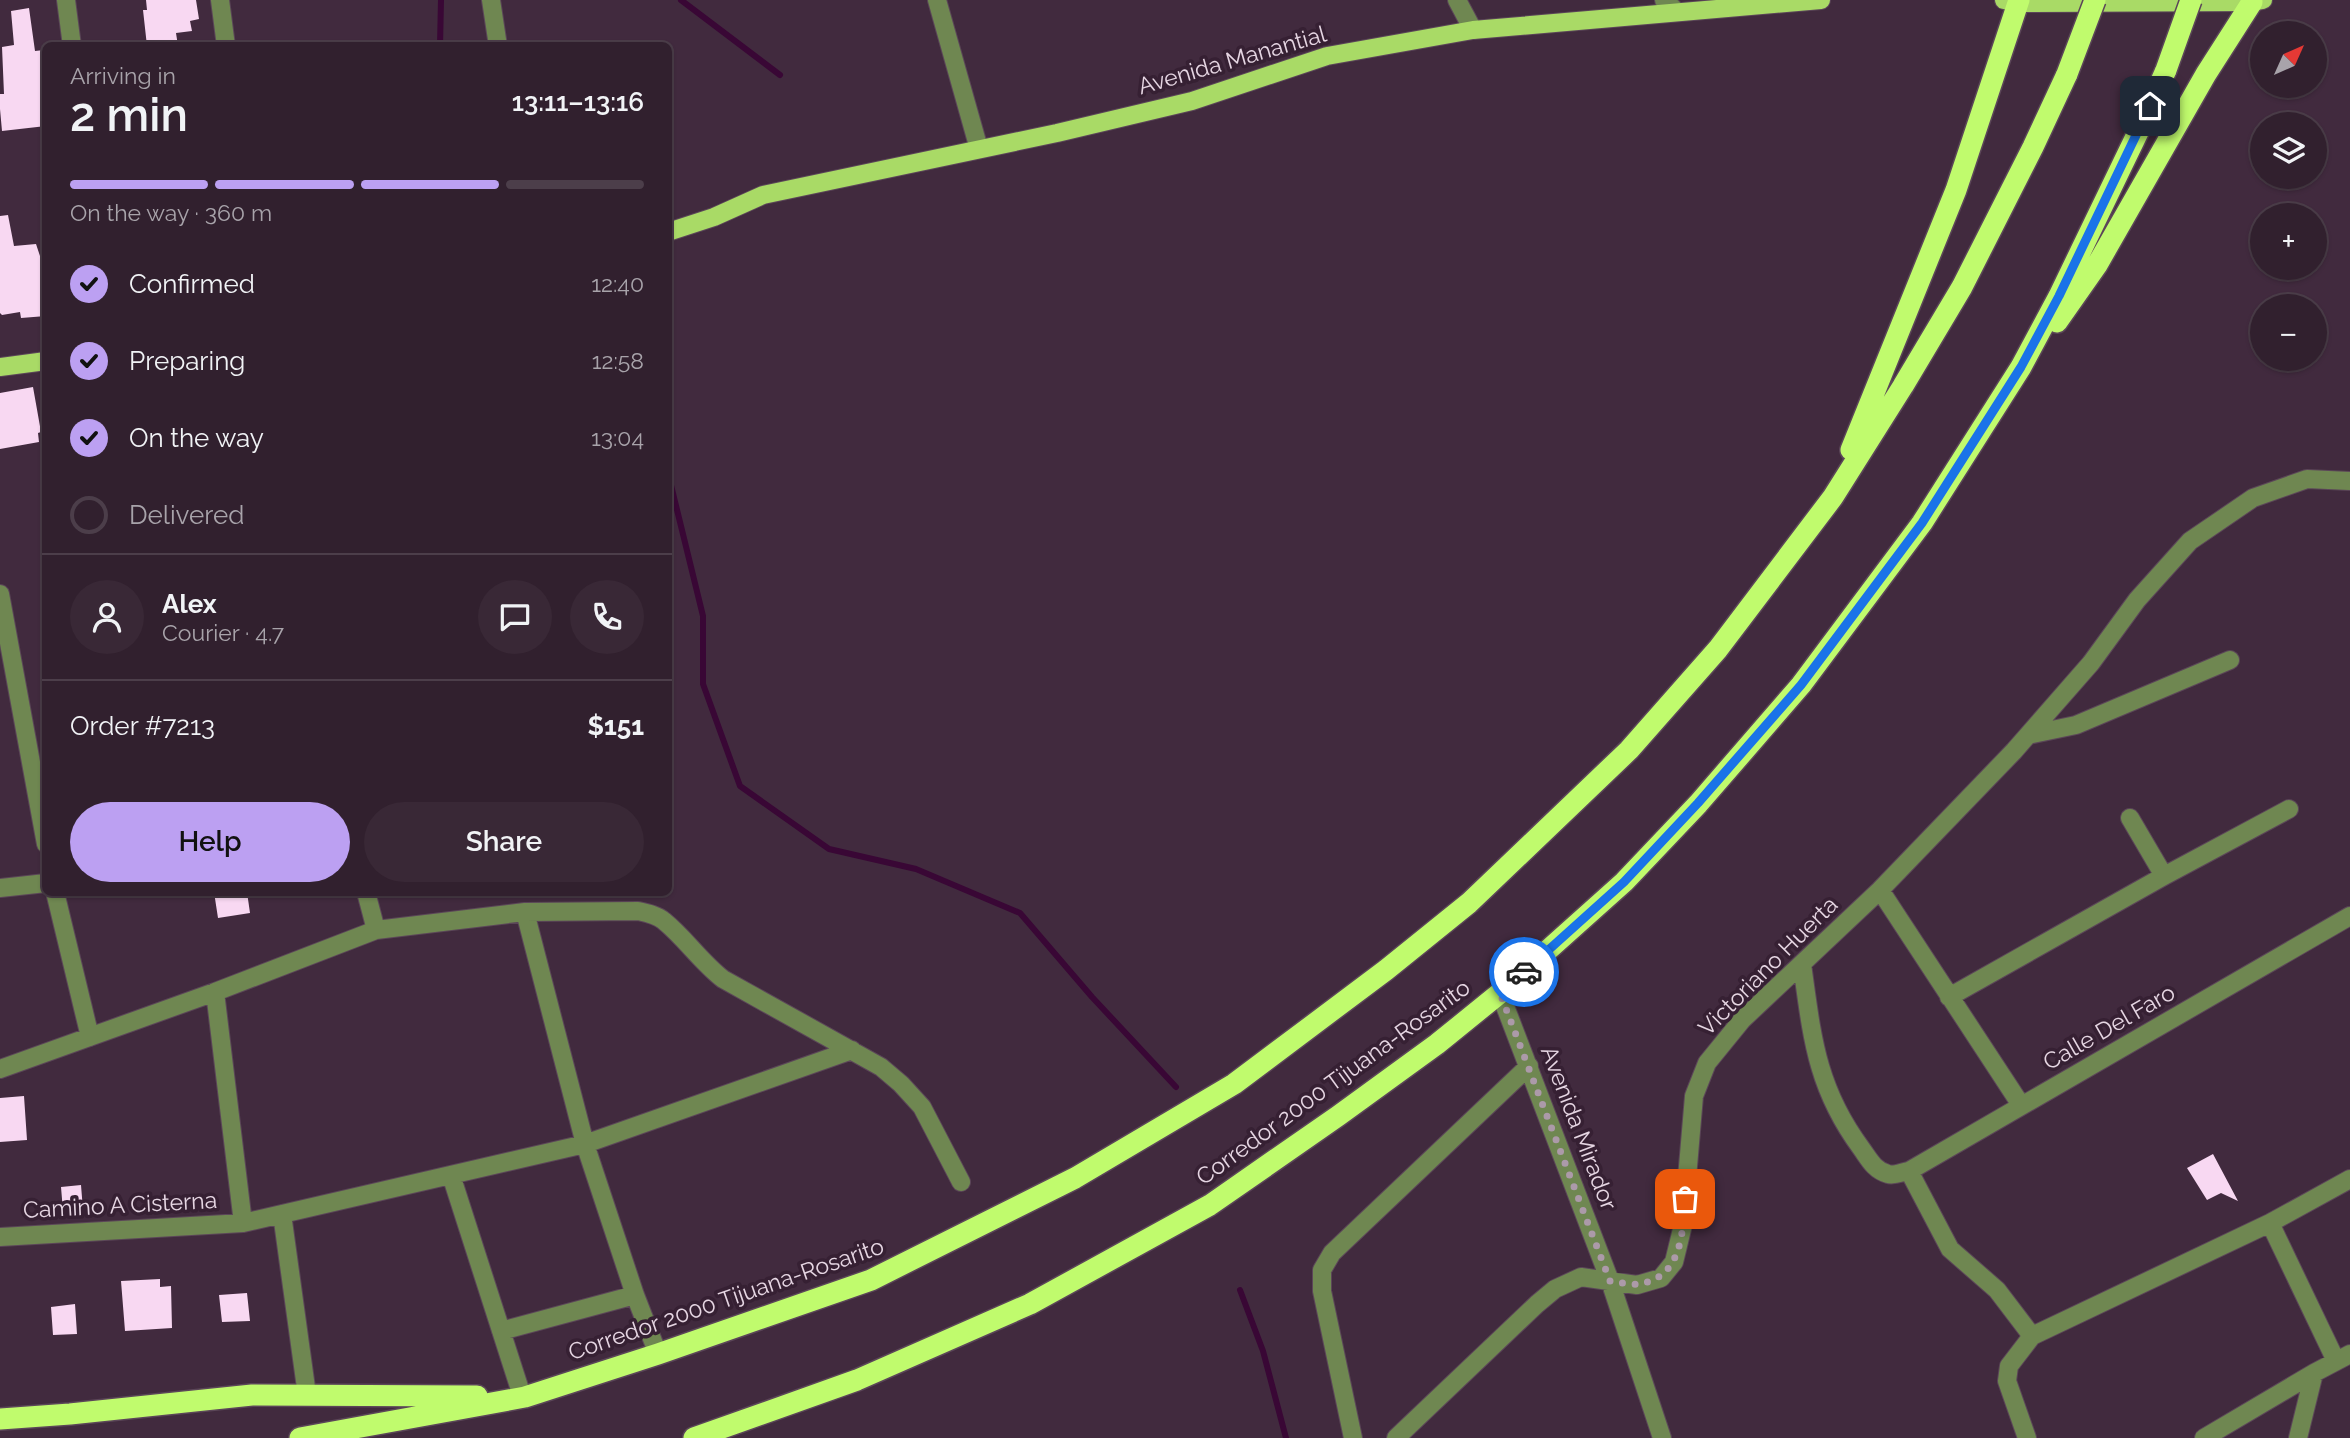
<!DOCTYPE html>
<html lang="en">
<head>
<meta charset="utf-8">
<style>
	:root { --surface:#31202e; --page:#392836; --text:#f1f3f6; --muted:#a8a3aa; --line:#4c3e4a; --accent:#bca0f2 }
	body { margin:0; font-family:Raleway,sans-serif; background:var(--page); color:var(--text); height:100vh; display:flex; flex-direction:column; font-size:26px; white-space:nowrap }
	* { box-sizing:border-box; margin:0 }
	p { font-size:23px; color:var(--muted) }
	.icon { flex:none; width:38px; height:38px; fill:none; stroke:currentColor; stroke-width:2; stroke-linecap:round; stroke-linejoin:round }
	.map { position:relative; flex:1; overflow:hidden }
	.sheet { position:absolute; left:42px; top:42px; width:630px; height:854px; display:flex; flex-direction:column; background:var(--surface); border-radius:10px; box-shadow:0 2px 5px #0004,0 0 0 2px var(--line) }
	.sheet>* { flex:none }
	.needle { width:46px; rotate:45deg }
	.controls { position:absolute; left:2250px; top:21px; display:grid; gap:14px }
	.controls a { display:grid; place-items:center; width:77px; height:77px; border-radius:50%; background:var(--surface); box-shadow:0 2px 5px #0004,0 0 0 2px var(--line); font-size:35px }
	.pin { position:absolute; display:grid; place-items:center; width:60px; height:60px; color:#fff; margin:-30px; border-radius:14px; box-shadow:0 4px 10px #0006 }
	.courier { position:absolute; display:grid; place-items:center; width:70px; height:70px; margin:-35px; border:5px solid #1a73e8; border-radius:50%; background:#fff; color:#222; box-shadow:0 2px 9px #0007 }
	.head em { font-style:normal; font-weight:600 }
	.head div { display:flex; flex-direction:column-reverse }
	.head { display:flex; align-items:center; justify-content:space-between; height:119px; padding:0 28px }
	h1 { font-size:46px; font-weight:600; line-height:52px }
	.bar { display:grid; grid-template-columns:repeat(4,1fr); gap:10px 7px; align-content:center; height:84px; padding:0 28px }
	.bar i { height:9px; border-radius:5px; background:var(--line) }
	.bar .on { background:var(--accent) }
	.bar p { grid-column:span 4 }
	.line { display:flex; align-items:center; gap:18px; padding:0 28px; border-top:2px solid var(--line) }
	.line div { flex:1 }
	.round { display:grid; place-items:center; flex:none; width:74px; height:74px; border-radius:37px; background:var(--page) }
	ol { padding:0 28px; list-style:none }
	li { display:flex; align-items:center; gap:21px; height:77px }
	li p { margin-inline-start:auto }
	li .icon { padding:7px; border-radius:50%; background:var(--accent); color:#111; stroke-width:4 }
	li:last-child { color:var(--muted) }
	li i { width:38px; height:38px; border:4px solid var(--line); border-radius:50% }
	.action { display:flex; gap:14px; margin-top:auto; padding:14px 28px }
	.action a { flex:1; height:80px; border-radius:42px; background:var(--accent); color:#111; font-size:28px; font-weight:600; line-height:80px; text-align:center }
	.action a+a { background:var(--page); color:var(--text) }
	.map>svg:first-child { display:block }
</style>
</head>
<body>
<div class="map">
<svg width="2350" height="1438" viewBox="0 0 2350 1438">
	<rect width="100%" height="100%" fill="#412a3e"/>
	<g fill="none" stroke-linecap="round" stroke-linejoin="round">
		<path stroke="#390735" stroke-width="6" d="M681,0L780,75
			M440,46L441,0
			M668,473L703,616V684L740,786L829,849L916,869L1020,913L1092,997L1176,1087
			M1240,1290L1263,1351L1286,1438"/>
	</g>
	<path fill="#f8d8f2" d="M146,0H196L199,19L190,21L192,31L176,33L178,46H147L143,10H147Z
		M29,8L35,51L44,50L46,59V126L2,131L0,109V94H4L2,47L14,45L11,11Z
		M8,215L14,246L36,244L40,256L46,255V316L21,318L20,312L2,315L0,313V216Z
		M33,387L41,432L38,433L39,442L0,449V393Z
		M214,892H247L250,913L218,918Z
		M24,1096L27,1140L0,1142V1098Z
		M2213,1154L2238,1201L2221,1193L2207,1200L2187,1168Z
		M81,1185L83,1210L63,1211L61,1187Z
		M160,1279V1287L171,1286L172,1328L125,1331L121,1281Z
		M247,1293L250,1321L222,1322L219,1295Z
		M75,1304L77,1334L53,1335L51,1307Z"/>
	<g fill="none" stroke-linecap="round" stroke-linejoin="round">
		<defs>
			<path id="minor" d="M66,0L72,46
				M220,0L226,46
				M491,0L498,46
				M937,0L979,149
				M1457,0L1473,30
				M1664,0L1676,11
				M0,594L46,844
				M2028,735L2076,725L2230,660
				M2130,818L2164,876
				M0,888L46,883
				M1880,890L2021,1105
				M55,892L90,1037
				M525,912L585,1144L635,1295L658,1354
				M376,930L525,912L638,911C647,913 657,915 664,921C685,938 701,962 723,979L881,1067L901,1084L922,1107L961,1182
				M1802,964C1812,1036 1816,1087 1861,1148C1869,1159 1874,1170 1888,1174C1894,1176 1902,1172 1909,1171L2350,916
				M215,992L243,1223
				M1500,993L1610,1281L1662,1438
				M1949,997L2164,876L2289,809
				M0,1069L215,992L376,930L366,892
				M1909,1171L1950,1249L1997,1290L2032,1336
				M451,1175L522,1396
				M282,1214L307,1395
				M2270,1223L2336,1361
				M0,1237L243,1223L585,1144L852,1050
				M501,1331L635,1295
				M1353,1438L1322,1291V1270L1332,1253L1529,1066
				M1396,1438L1537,1304L1555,1289L1581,1277L1637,1285L1661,1278L1674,1262L1683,1225L1694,1096L1707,1063L1742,1020L1880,890L2014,751L2091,663L2137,600L2190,541L2253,498L2307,479L2350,481
				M2027,1438L2007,1381L2009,1366L2032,1336L2270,1223L2350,1179
				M2204,1438L2314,1373L2350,1354
				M2298,1438L2314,1373"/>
			<path id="major" d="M2004,0L2018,3L2252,2L2263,0
				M668,232L714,217L763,195L1057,133L1192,101L1327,56L1473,30L1821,0
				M0,367L46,361"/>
			<path id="highway" d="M2057,322L2097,265L2206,74L2252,2
				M1851,450L1956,190L2019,0
				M0,1419L70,1414L252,1395L477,1396
				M300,1438L525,1397L658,1354L871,1280L1075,1178L1234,1084L1386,970L1469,903L1629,750L1718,649L1833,497L1903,386L1962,287L2033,147L2067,74
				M694,1438L857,1380L1030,1304L1210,1205L1338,1116L1437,1044L1500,993L1624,882L1698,804L1801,685L1922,523L2021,367L2059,296L2142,124L2166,70"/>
		</defs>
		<use href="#minor" stroke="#5b4658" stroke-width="20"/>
		<use href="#major" stroke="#5b4658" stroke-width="20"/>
		<use href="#highway" stroke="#5b4658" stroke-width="24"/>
		<use href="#minor" stroke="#6f8751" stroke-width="18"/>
		<use href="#major" stroke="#a9da66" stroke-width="18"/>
		<use href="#highway" stroke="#c0fb6d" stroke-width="21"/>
		<defs>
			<path id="highway-bridge" d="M2166,70L2191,0
				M2067,74L2095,0"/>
		</defs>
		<use href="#highway-bridge" stroke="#5b4658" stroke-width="24" stroke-linecap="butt"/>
		<use href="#highway-bridge" stroke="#c0fb6d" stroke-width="21"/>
	</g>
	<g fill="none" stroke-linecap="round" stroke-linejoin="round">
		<path stroke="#ac9aa9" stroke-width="7" stroke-dasharray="0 12.6" d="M1524,972L1500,993L1610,1281C1619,1282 1630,1285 1638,1284C1681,1279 1683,1234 1685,1199"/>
		<path stroke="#1a73e8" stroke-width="9" d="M1524,972L1624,882L1698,803L1801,685L1922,523L2021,367L2059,296L2150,106"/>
	</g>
	<g text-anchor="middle" stroke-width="7" stroke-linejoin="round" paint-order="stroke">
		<g font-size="23" fill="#e6d6e3" stroke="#362033">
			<text transform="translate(1232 60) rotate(-16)" y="8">Avenida Manantial</text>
			<text transform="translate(1768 966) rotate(-45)" y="8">Victoriano Huerta</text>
			<text transform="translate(2109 1027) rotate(-30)" y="8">Calle Del Faro</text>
			<text transform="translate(1333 1082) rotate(-36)" y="8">Corredor 2000 Tijuana-Rosarito</text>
			<text transform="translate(1579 1128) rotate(69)" y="8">Avenida Mirador</text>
			<text transform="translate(120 1205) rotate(-3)" y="8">Camino A Cisterna</text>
			<text transform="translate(726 1299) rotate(-19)" y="8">Corredor 2000 Tijuana-Rosarito</text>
		</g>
	</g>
</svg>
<div class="controls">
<a><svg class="needle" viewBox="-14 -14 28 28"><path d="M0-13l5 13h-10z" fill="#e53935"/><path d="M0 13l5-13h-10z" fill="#a8a3aa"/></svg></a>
<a><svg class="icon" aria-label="layers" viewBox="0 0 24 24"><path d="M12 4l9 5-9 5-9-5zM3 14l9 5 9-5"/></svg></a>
<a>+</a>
<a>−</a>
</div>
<div class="pin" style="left:1685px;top:1199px;background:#ea580c"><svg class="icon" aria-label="bag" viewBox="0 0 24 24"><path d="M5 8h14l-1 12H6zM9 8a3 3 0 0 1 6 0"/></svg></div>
<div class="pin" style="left:2150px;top:106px;background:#1f2937"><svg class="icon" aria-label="home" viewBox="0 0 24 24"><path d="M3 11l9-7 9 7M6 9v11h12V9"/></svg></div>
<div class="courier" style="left:1524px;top:972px"><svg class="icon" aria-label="car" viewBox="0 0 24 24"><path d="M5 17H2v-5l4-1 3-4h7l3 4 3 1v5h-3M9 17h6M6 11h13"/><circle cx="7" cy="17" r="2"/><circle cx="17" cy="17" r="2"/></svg></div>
<section class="sheet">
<div class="head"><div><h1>2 min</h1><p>Arriving in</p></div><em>13:11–13:16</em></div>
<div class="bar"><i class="on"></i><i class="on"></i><i class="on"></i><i></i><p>On the way · 360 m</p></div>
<ol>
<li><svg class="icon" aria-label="check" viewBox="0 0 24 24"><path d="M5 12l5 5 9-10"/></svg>Confirmed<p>12:40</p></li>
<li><svg class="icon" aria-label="check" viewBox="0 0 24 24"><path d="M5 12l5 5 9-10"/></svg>Preparing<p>12:58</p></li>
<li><svg class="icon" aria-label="check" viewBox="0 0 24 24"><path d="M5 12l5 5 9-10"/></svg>On the way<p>13:04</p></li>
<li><i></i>Delivered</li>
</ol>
<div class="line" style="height:126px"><a class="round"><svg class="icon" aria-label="person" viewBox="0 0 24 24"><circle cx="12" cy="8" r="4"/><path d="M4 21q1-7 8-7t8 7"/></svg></a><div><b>Alex</b><p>Courier · 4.7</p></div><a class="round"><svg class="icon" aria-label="chat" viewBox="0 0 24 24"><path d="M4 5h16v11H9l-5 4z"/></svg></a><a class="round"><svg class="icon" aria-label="phone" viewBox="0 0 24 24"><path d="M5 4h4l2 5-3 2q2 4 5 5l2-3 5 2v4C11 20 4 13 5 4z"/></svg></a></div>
<div class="line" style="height:91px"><div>Order #7213</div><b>$151</b></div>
<div class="action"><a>Help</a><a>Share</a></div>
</section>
</div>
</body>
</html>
